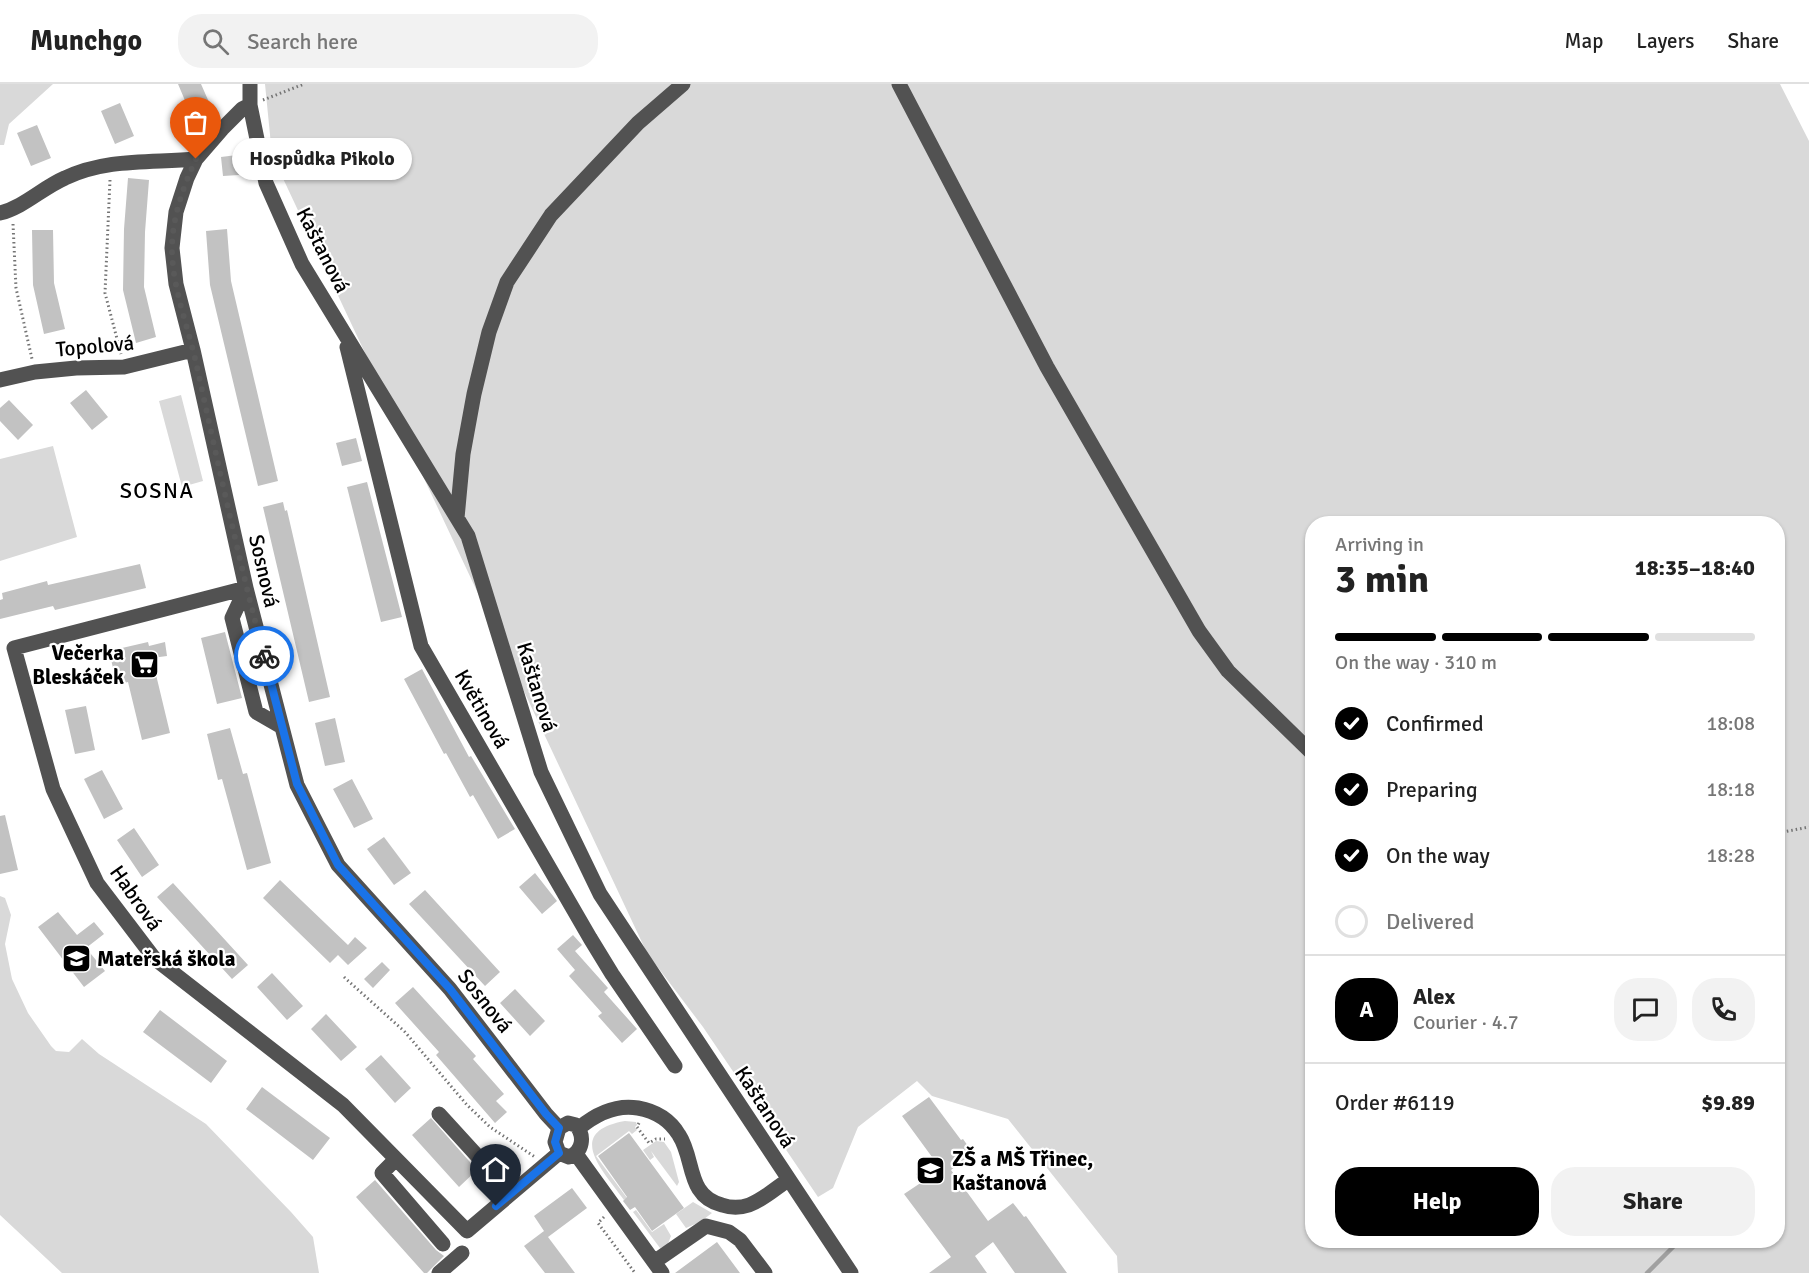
<!DOCTYPE html>
<html lang="en">
<head>
<meta charset="utf-8">
<style>
	:root { --surface:#fff; --page:#f2f2f2; --text:#222; --muted:#767676; --line:#e0e0e0; --accent:#000 }
	body { margin:0; font-family:Signika,sans-serif; background:var(--page); color:var(--text); height:100vh; display:flex; flex-direction:column; font-size:22px; white-space:nowrap }
	* { box-sizing:border-box; margin:0 }
	p { font-size:20px; color:var(--muted) }
	.icon { flex:none; width:33px; height:33px; fill:none; stroke:currentColor; stroke-width:2; stroke-linecap:round; stroke-linejoin:round }
	.map { position:relative; flex:1; overflow:hidden }
	.side { position:absolute; left:1305px; top:432px; width:480px; height:732px; display:flex; flex-direction:column; background:var(--surface); border-radius:24px; box-shadow:0 2px 4px #0004 }
	.side>* { flex:none }
	.pin { position:absolute; display:grid; place-items:center; width:51px; height:51px; color:#fff; margin:-62px -26px; border-radius:50% 50% 50% 0; rotate:-45deg; box-shadow:0 0 6px #0007 }
	.pin .icon { rotate:45deg }
	.courier { position:absolute; display:grid; place-items:center; width:60px; height:60px; margin:-30px; border:4px solid #1a73e8; border-radius:50%; background:#fff; color:#222; box-shadow:0 2px 8px #0007 }
	.bubble { position:absolute; height:42px; border-radius:21px; background:var(--surface); box-shadow:0 2px 4px #0004; font-size:20px; font-weight:700; line-height:42px; text-align:center }
	.headline em { font-style:normal; font-weight:700 }
	.headline div { display:flex; flex-direction:column-reverse }
	.headline { display:flex; align-items:center; justify-content:space-between; height:102px; padding:0 30px }
	h1 { font-size:39px; font-weight:700; line-height:45px }
	.bar { display:grid; grid-template-columns:repeat(4,1fr); gap:9px 6px; align-content:center; height:72px; padding:0 30px }
	.bar i { height:8px; border-radius:4px; background:var(--line) }
	.bar .current { background:var(--accent) }
	.bar p { grid-column:span 4 }
	.line { display:flex; align-items:center; gap:15px; padding:0 30px; border-top:2px solid var(--line) }
	.line div { flex:1 }
	.round { display:grid; place-items:center; flex:none; width:63px; height:63px; border-radius:24px; background:var(--page) }
	ol { padding:0 30px; list-style:none }
	li { display:flex; align-items:center; gap:18px; height:66px }
	li p { margin-inline-start:auto }
	li .icon { padding:6px; border-radius:50%; background:var(--accent); color:#fff; stroke-width:4 }
	li:last-child { color:var(--muted) }
	li i { width:33px; height:33px; border:3px solid var(--line); border-radius:50% }
	.cta { display:flex; gap:12px; margin-top:auto; padding:12px 30px }
	.cta a { flex:1; height:69px; border-radius:24px; background:var(--accent); color:#fff; font-size:24px; font-weight:700; line-height:69px; text-align:center }
	.cta a+a { background:var(--page); color:var(--text) }
	header { display:flex; align-items:center; gap:36px; box-sizing:border-box; height:84px; padding:0 30px; background:var(--surface); border-bottom:2px solid var(--line) }
	header strong { font-size:28px }
	nav { display:flex; gap:33px; margin-inline-start:auto; font-size:21px }
	.search { width:420px; height:54px; background:var(--page); display:flex; align-items:center; gap:15px; box-sizing:border-box; padding:0 21px; border-radius:24px; color:var(--muted); font-size:22px }
	.map>svg:first-child { display:block }
</style>
</head>
<body>
<header>
<strong>Munchgo</strong>
<div class="search"><svg class="icon" aria-label="search" viewBox="0 0 24 24"><circle cx="10" cy="10" r="6"/><path d="M15 15l6 6"/></svg>Search here</div>
<nav><a>Map</a><a>Layers</a><a>Share</a></nav>
</header>
<div class="map">
<svg width="1809" height="1189" viewBox="0 0 1809 1189">
	<rect width="100%" height="100%" fill="#fff"/>
	<path fill="#d9d9d9" fill-rule="evenodd" d="M0,0H53L9,40L4,61H0Z
		M265,0H1780L1809,57V1189H1118L1117,1172L1008,1035L932,1012L917,997L858,1043L833,1104L818,1113L703,943L647,869L272,71ZM1312,440H1778V1156H1312Z
		M181,311L203,397L182,403L159,317Z
		M53,362L77,453L0,477V375Z
		M0,812L5,814L11,831L5,860L12,895L28,929L51,962L56,967L69,968L82,955L99,970L206,1040L291,1128L313,1153L319,1189H62L0,1131Z
		M625,1037L636,1038L637,1041L635,1043L637,1046L632,1050L629,1047L596,1072L627,1114L624,1116C604,1088 563,1048 625,1037Z
		M656,1057L664,1058L671,1068L679,1098L677,1102L651,1067L654,1073L650,1076L643,1066Z
		M693,1118L712,1129L700,1138L686,1144L676,1130Z
		M636,1126L652,1148L664,1140L671,1152L667,1162L660,1164L633,1128Z"/>
	<g fill="none" stroke-linecap="round" stroke-linejoin="round">
		<path stroke="#a0a0a0" stroke-width="4.5" d="M1647,1189L1680,1156"/>
	</g>
	<path fill="#c2c2c2" d="M178,0H201L212,25L192,33Z
		M120,19L134,52L115,60L101,27Z
		M37,41L51,74L31,82L17,49Z
		M237,71L239,91L223,92L221,73Z
		M128,94L149,96L145,148L144,203L156,253L136,259L123,206L124,145Z
		M227,145L231,197L278,397L258,402L210,201L206,147Z
		M32,146H53L54,199L65,245L44,250L33,201Z
		M86,306L108,333L92,346L70,319Z
		M9,316L33,341L18,356L0,337V324Z
		M356,354L362,377L342,382L336,359Z
		M367,398L402,533L381,538L347,403Z
		M283,418L285,427L287,426L330,613L309,618L263,423Z
		M140,480L146,504L55,526L53,522L0,535V516L3,515L2,509L47,497L48,501Z
		M225,548L242,614L217,620L201,554Z
		M148,558L149,562L165,558L167,572L152,574L170,649L142,656L128,598L117,601L109,567Z
		M422,585L469,673L471,672L515,745L498,755L473,711L470,713L446,669L444,670L404,595Z
		M86,622L95,666L75,670L65,626Z
		M335,634L345,678L325,682L315,639Z
		M230,644L243,690L247,689L271,779L247,786L222,695L218,696L207,650Z
		M102,686L123,725L104,735L84,695Z
		M352,695L373,735L354,744L333,705Z
		M5,731L18,786L0,790V732Z
		M134,744L159,781L142,793L117,756Z
		M384,753L411,789L394,801L367,765Z
		M535,789L557,817L542,830L519,803Z
		M280,796L348,861L355,853L367,864L348,881L338,871L330,879L263,814Z
		M173,799L248,881L232,895L157,813Z
		M425,806L500,888L485,902L409,820Z
		M58,828L77,851L94,838L104,850L86,864L105,887L84,903L38,843Z
		M573,851L582,861L575,867L608,904L604,908L637,945L622,959L598,932L602,929L569,892L575,886L557,865Z
		M382,878L390,886L373,904L364,895Z
		M272,889L303,922L287,936L257,903Z
		M413,903L476,972L473,975L504,1010L496,1017L507,1028L495,1039L436,971L439,968L395,919Z
		M515,905L545,937L530,952L500,919Z
		M160,926L227,977L211,999L143,948Z
		M326,930L357,963L341,977L311,945Z
		M381,971L411,1004L395,1019L365,985Z
		M262,1003L330,1054L313,1076L246,1025Z
		M929,1013L961,1056L963,1055L973,1069L951,1086L988,1137L1013,1119L1024,1133L1026,1132L1067,1189H1015L993,1158L975,1172L987,1189H929L951,1173L904,1110L922,1098L916,1090L922,1085L919,1082L932,1073L902,1032Z
		M431,1034L477,1086L459,1103L412,1051Z
		M629,1049L684,1124L652,1147L635,1123L630,1126L623,1117L627,1113L598,1072Z
		M375,1096L436,1166L444,1172L427,1189H424L356,1113Z
		M572,1104L587,1124L548,1153L534,1132Z
		M544,1147L548,1153L575,1189H545L524,1162Z
		M717,1158L740,1189H675Z"/>
	<g fill="none" stroke-linecap="round" stroke-linejoin="round">
		<path stroke="#747474" stroke-width="3" stroke-dasharray="1.5 3" stroke-linecap="butt" d="M263,16L304,0
			M110,96L105,209L121,270
			M13,140L16,204L32,275
			M1778,749L1809,743
			M344,893L405,948L467,1021L490,1043L535,1073
			M639,1039L637,1043L649,1059L656,1055H665
			M604,1133L598,1139L635,1189"/>
		<path stroke="#525252" stroke-width="15" d="M250,0V21L266,99L302,180L468,452L541,688L600,810L851,1189
			M899,0L1047,283L1199,547L1228,587L1312,669
			M250,21L242,25L222,45L196,75L187,94L176,128L172,164L176,200L193,266L246,504L297,701L338,781L450,905L546,1030L559,1044
			M0,129C24,123 42,104 65,94C107,74 151,79 196,75
			M347,263L421,562L590,854L612,890L675,982
			M0,296L35,288L76,284L124,283L193,266
			M457,434L463,370L474,310L489,248L507,198L551,131L638,39L683,0
			M246,504L14,564L53,705L97,799L154,874L343,1021L467,1147L559,1069
			M246,504L232,534L256,628L282,643
			M439,1030L511,1109
			M568,1039L576,1041C585,1052 583,1068 569,1073L559,1069L555,1058L559,1044Z
			M579,1044C596,1030 615,1020 638,1024C655,1027 670,1036 679,1051C695,1075 686,1112 722,1121C731,1124 740,1124 749,1121C763,1116 776,1104 788,1096
			M576,1070L662,1189
			M396,1075L382,1089L443,1160
			M654,1178L706,1142L729,1148L740,1156L765,1189
			M439,1189L462,1169"/>
	</g>
	<g fill="none" stroke-linecap="round" stroke-linejoin="round">
		<path stroke="#595959" stroke-width="6" stroke-dasharray="0 10.8" d="M196,75C183,103 173,132 172,162C171,201 189,245 197,283C218,380 239,476 264,572"/>
		<path stroke="#1a73e8" stroke-width="8" d="M264,572L297,700L338,781L450,905L546,1030L559,1044L555,1058L559,1069L496,1122"/>
	</g>
	<defs>
		<symbol id="supermarket-square" viewBox="-11 -11 22 22"><rect x="-9" y="-9" width="18" height="18" rx="4" fill="#000" stroke="#fff"/><path d="M-6-5.5h2.5l.6 2H6L4.5 2H-2.5L-4.4-4H-6ZM-1.5 3.2a1.3 1.3 0 1 0 .1 0ZM3 3.2a1.3 1.3 0 1 0 .1 0Z" fill="#fff"/></symbol>
		<symbol id="school-square" viewBox="-11 -11 22 22"><rect x="-9" y="-9" width="18" height="18" rx="4" fill="#000" stroke="#fff"/><path d="M0-5L7-2L0 1L-7-2ZM-4 1L0 2.5L4 1V4Q0 6-4 4Z" fill="#fff"/></symbol>
	</defs>
	<g fill-rule="evenodd">
		<use href="#supermarket-square" x="128" y="564" width="33" height="33"/>
		<use href="#school-square" x="60" y="858" width="33" height="33"/>
		<use href="#school-square" x="914" y="1070" width="33" height="33"/>
	</g>
	<g text-anchor="middle" stroke-width="4.5" stroke-linejoin="round" paint-order="stroke">
		<g font-size="21" fill="#000" stroke="#fff">
			<text transform="translate(323 166) rotate(63)" y="7">Kaštanová</text>
			<text transform="translate(95 262) rotate(-5)" y="7">Topolová</text>
			<text transform="translate(264 487) rotate(77)" y="7">Sosnová</text>
			<text transform="translate(537 603) rotate(73)" y="7">Kaštanová</text>
			<text transform="translate(482 625) rotate(60)" y="7">Květinová</text>
			<text transform="translate(136 814) rotate(55)" y="7">Habrová</text>
			<text transform="translate(485 917) rotate(52)" y="7">Sosnová</text>
			<text transform="translate(765 1023) rotate(57)" y="7">Kaštanová</text>
		</g>
		<g font-size="21" font-weight="bold" fill="#000" stroke="#fff" text-anchor="start">
			<text x="124" y="576" text-anchor="end">Večerka<tspan x="124" dy="24">Bleskáček</tspan></text>
			<text x="97" y="882">Mateřská škola</text>
			<text x="952" y="1082">ZŠ a MŠ Třinec,<tspan x="952" dy="24">Kaštanová</tspan></text>
		</g>
		<g font-size="22" letter-spacing="1.5" fill="#000" stroke="#fff">
			<text x="157" y="414">SOSNA</text>
		</g>
	</g>
</svg>
<div class="pin" style="left:196px;top:75px;background:#ea580c"><svg class="icon" aria-label="bag" viewBox="0 0 24 24"><path d="M5 8h14l-1 12H6zM9 8a3 3 0 0 1 6 0"/></svg></div>
<div class="pin" style="left:496px;top:1122px;background:#1f2937"><svg class="icon" aria-label="home" viewBox="0 0 24 24"><path d="M3 11l9-7 9 7M6 9v11h12V9"/></svg></div>
<div class="courier" style="left:264px;top:572px"><svg class="icon" aria-label="bike" viewBox="0 0 24 24"><circle cx="6" cy="16" r="4"/><circle cx="18" cy="16" r="4"/><path d="M6 16l4-8h5l3 8M10 8l3 8H6M13 5h3"/></svg></div>
<div class="bubble" style="left:232px;top:54px;width:180px">Hospůdka Pikolo</div>
<section class="side">
<div class="headline"><div><h1>3 min</h1><p>Arriving in</p></div><em>18:35–18:40</em></div>
<div class="bar"><i class="current"></i><i class="current"></i><i class="current"></i><i></i><p>On the way · 310 m</p></div>
<ol>
<li><svg class="icon" aria-label="check" viewBox="0 0 24 24"><path d="M5 12l5 5 9-10"/></svg>Confirmed<p>18:08</p></li>
<li><svg class="icon" aria-label="check" viewBox="0 0 24 24"><path d="M5 12l5 5 9-10"/></svg>Preparing<p>18:18</p></li>
<li><svg class="icon" aria-label="check" viewBox="0 0 24 24"><path d="M5 12l5 5 9-10"/></svg>On the way<p>18:28</p></li>
<li><i></i>Delivered</li>
</ol>
<div class="line" style="height:108px"><b class="round" style="background:var(--accent);color:#fff">A</b><div><b>Alex</b><p>Courier · 4.7</p></div><a class="round"><svg class="icon" aria-label="chat" viewBox="0 0 24 24"><path d="M4 5h16v11H9l-5 4z"/></svg></a><a class="round"><svg class="icon" aria-label="phone" viewBox="0 0 24 24"><path d="M5 4h4l2 5-3 2q2 4 5 5l2-3 5 2v4C11 20 4 13 5 4z"/></svg></a></div>
<div class="line" style="height:78px"><div>Order #6119</div><b>$9.89</b></div>
<div class="cta"><a>Help</a><a>Share</a></div>
</section>
</div>
</body>
</html>
